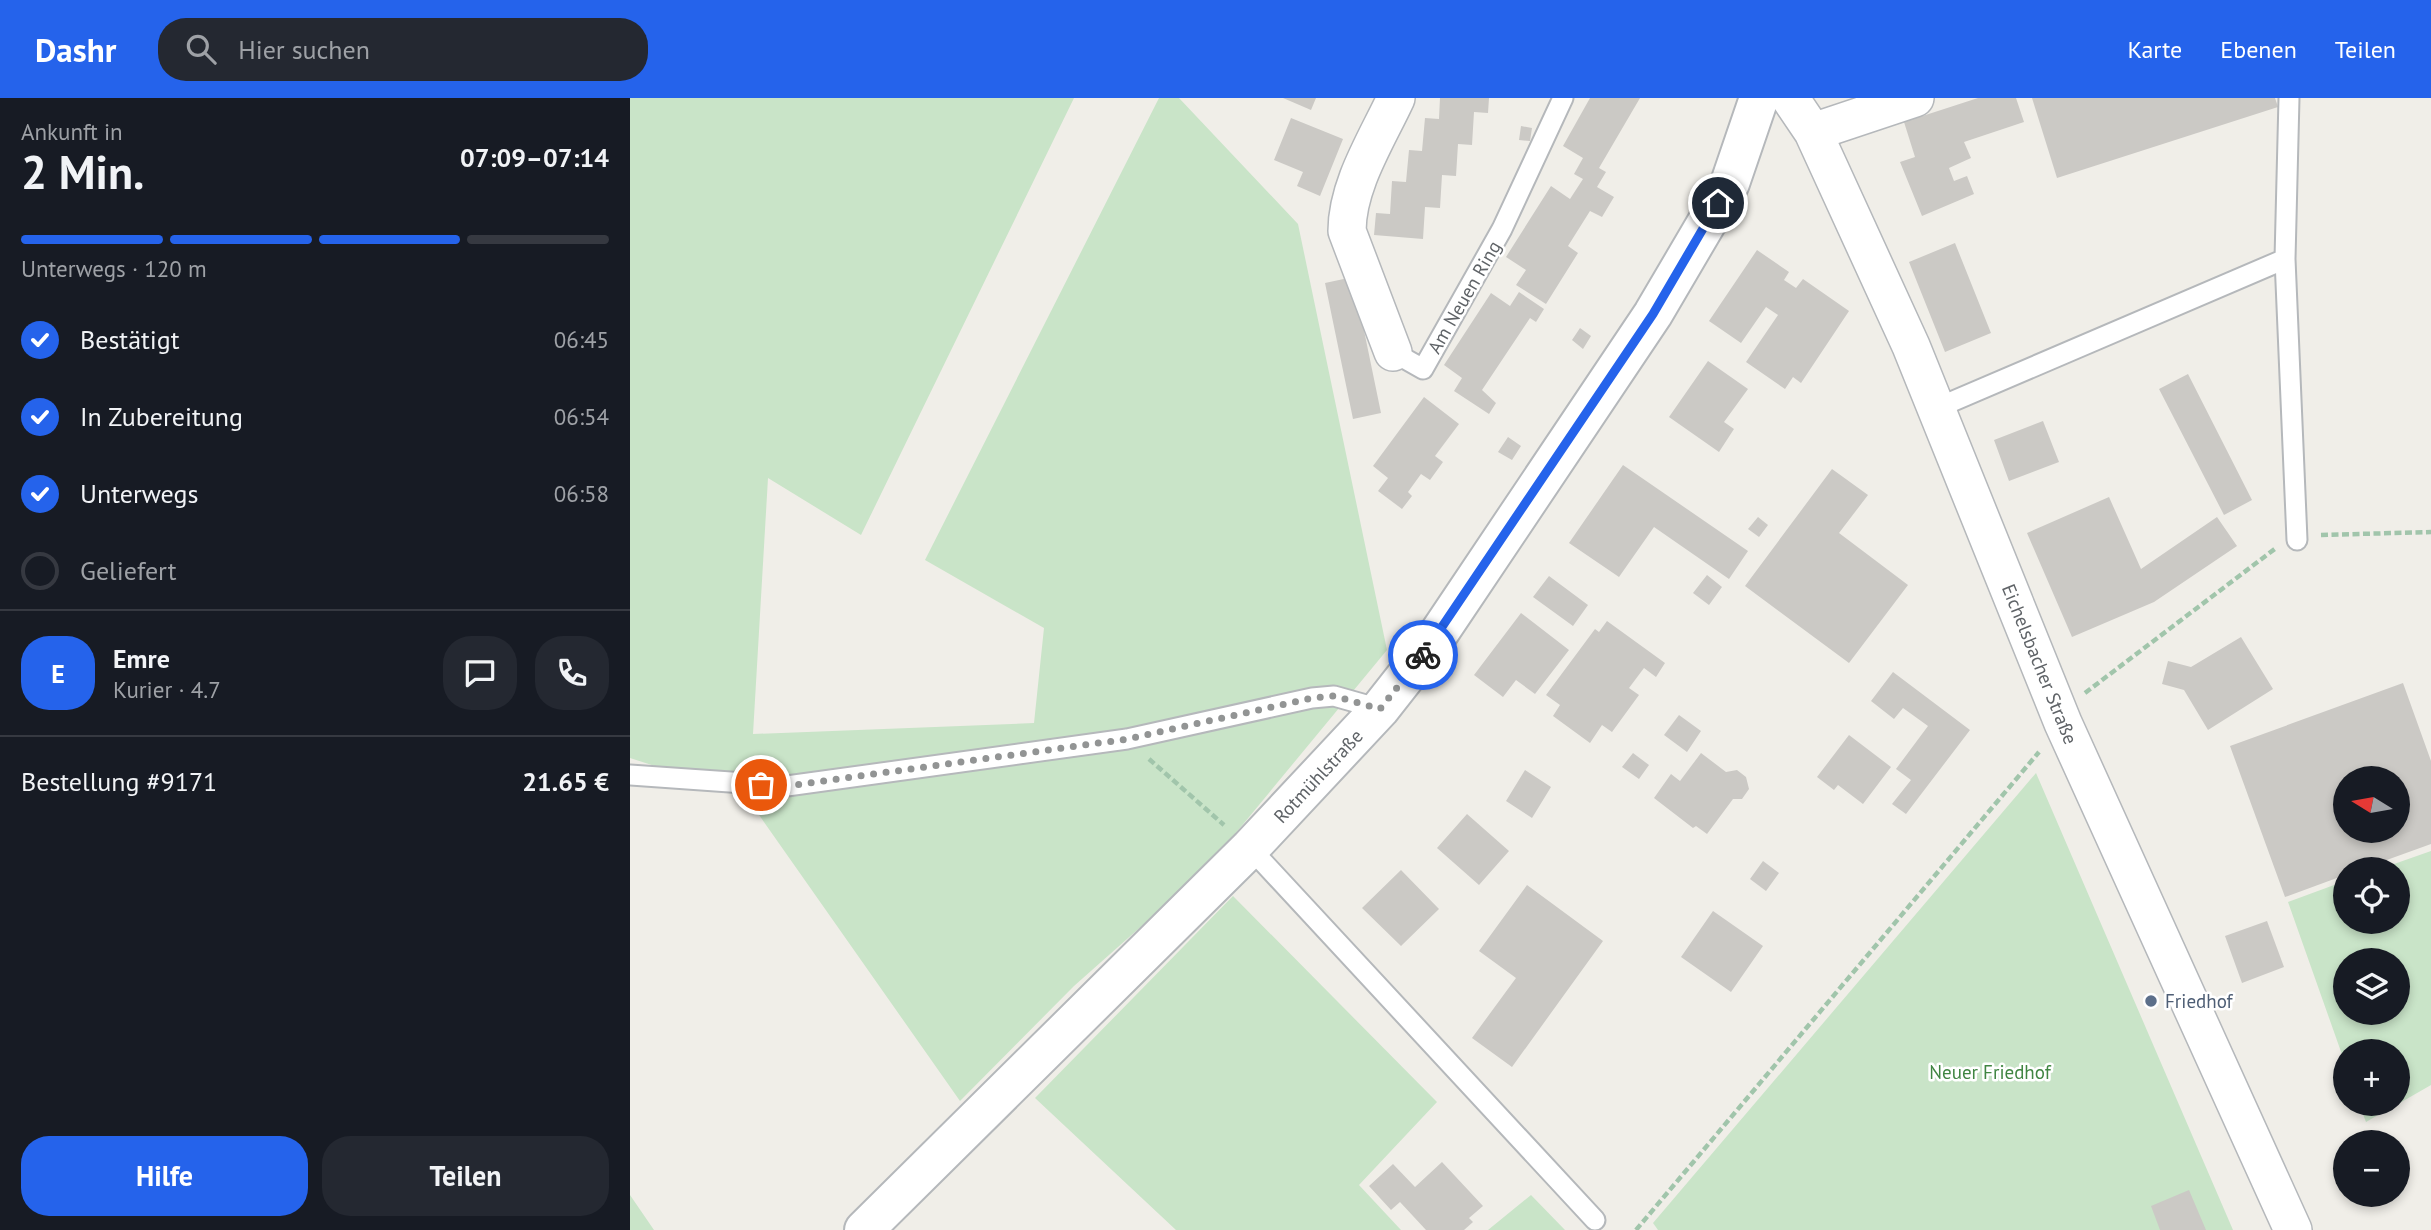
<!DOCTYPE html>
<html lang="de">
<head>
<meta charset="utf-8">
<style>
	:root { --surface:#171b24; --page:#242831; --text:#f1f3f6; --muted:#9ea1a6; --line:#363941; --accent:#2563eb }
	body { margin:0; font-family:"PT Sans",sans-serif; background:var(--page); color:var(--text); height:100vh; display:flex; flex-direction:column; font-size:26px; white-space:nowrap }
	* { box-sizing:border-box; margin:0 }
	p { font-size:23px; color:var(--muted) }
	.icon { flex:none; width:38px; height:38px; fill:none; stroke:currentColor; stroke-width:2; stroke-linecap:round; stroke-linejoin:round }
	.map { position:relative; flex:1; overflow:hidden }
	.side { display:flex; flex-direction:column; background:var(--surface); width:630px }
	.side>* { flex:none }
	.needle { width:46px; rotate:281deg }
	.controls { position:absolute; left:1703px; top:668px; display:grid; gap:14px }
	.controls a { display:grid; place-items:center; width:77px; height:77px; border-radius:50%; background:var(--surface); box-shadow:0 4px 10px #0003; font-size:35px }
	.pin { position:absolute; display:grid; place-items:center; width:60px; height:60px; color:#fff; margin:-30px; border:4px solid #fff; border-radius:50%; box-shadow:0 2px 7px #0007 }
	.courier { position:absolute; display:grid; place-items:center; width:70px; height:70px; margin:-35px; border:5px solid #2563eb; border-radius:50%; background:#fff; color:#222; box-shadow:0 2px 9px #0007 }
	.overview em { font-style:normal; font-weight:800 }
	.overview div { display:flex; flex-direction:column-reverse }
	.overview { display:flex; align-items:center; justify-content:space-between; height:119px; padding:0 21px }
	h1 { font-size:46px; font-weight:800; line-height:52px }
	.bar { display:grid; grid-template-columns:repeat(4,1fr); gap:10px 7px; align-content:center; height:84px; padding:0 21px }
	.bar i { height:9px; border-radius:5px; background:var(--line) }
	.bar .current { background:var(--accent) }
	.bar p { grid-column:span 4 }
	.line { display:flex; align-items:center; gap:18px; padding:0 21px; border-top:2px solid var(--line) }
	.line div { flex:1 }
	.round { display:grid; place-items:center; flex:none; width:74px; height:74px; border-radius:28px; background:var(--page) }
	ol { padding:0 21px; list-style:none }
	li { display:flex; align-items:center; gap:21px; height:77px }
	li p { margin-inline-start:auto }
	li .icon { padding:7px; border-radius:50%; background:var(--accent); color:#fff; stroke-width:4 }
	li:last-child { color:var(--muted) }
	li i { width:38px; height:38px; border:4px solid var(--line); border-radius:50% }
	.primary-button { display:flex; gap:14px; margin-top:auto; padding:14px 21px }
	.primary-button a { flex:1; height:80px; border-radius:28px; background:var(--accent); color:#fff; font-size:28px; font-weight:800; line-height:80px; text-align:center }
	.primary-button a+a { background:var(--page); color:var(--text) }
	header { display:flex; align-items:center; gap:42px; box-sizing:border-box; height:98px; padding:0 35px; background:var(--accent); color:#fff }
	header strong { font-size:33px }
	nav { display:flex; gap:38px; margin-inline-start:auto; font-size:24px }
	.search { width:490px; height:63px; background:var(--page); display:flex; align-items:center; gap:18px; box-sizing:border-box; padding:0 24px; border-radius:28px; color:var(--muted); font-size:26px }
	main { display:flex; flex:1; min-height:0 }
	.map>svg:first-child { display:block }
</style>
</head>
<body>
<header>
<strong>Dashr</strong>
<div class="search"><svg class="icon" aria-label="search" viewBox="0 0 24 24"><circle cx="10" cy="10" r="6"/><path d="M15 15l6 6"/></svg>Hier suchen</div>
<nav><a>Karte</a><a>Ebenen</a><a>Teilen</a></nav>
</header>
<main>
<section class="side">
<div class="overview"><div><h1>2 Min.</h1><p>Ankunft in</p></div><em>07:09–07:14</em></div>
<div class="bar"><i class="current"></i><i class="current"></i><i class="current"></i><i></i><p>Unterwegs · 120 m</p></div>
<ol>
<li><svg class="icon" aria-label="check" viewBox="0 0 24 24"><path d="M5 12l5 5 9-10"/></svg>Bestätigt<p>06:45</p></li>
<li><svg class="icon" aria-label="check" viewBox="0 0 24 24"><path d="M5 12l5 5 9-10"/></svg>In Zubereitung<p>06:54</p></li>
<li><svg class="icon" aria-label="check" viewBox="0 0 24 24"><path d="M5 12l5 5 9-10"/></svg>Unterwegs<p>06:58</p></li>
<li><i></i>Geliefert</li>
</ol>
<div class="line" style="height:126px"><b class="round" style="background:var(--accent);color:#fff">E</b><div><b>Emre</b><p>Kurier · 4.7</p></div><a class="round"><svg class="icon" aria-label="chat" viewBox="0 0 24 24"><path d="M4 5h16v11H9l-5 4z"/></svg></a><a class="round"><svg class="icon" aria-label="phone" viewBox="0 0 24 24"><path d="M5 4h4l2 5-3 2q2 4 5 5l2-3 5 2v4C11 20 4 13 5 4z"/></svg></a></div>
<div class="line" style="height:91px"><div>Bestellung #9171</div><b>21.65 €</b></div>
<div class="primary-button"><a>Hilfe</a><a>Teilen</a></div>
</section>
<div class="map">
<svg width="1801" height="1132" viewBox="0 0 1801 1132">
	<rect width="100%" height="100%" fill="#f0eee8"/>
	<path fill="#c9e4c8" fill-rule="evenodd" d="M0,0H444L231,437L138,380L123,636L404,625L414,530L295,462L529,0H549L668,126L757,552L576,771L444,888L330,1003L115,697L0,660Z
		M1406,675L1603,1132H1028L1023,1125Z
		M1801,753V987L1768,1006V954H1715V965L1658,804L1715,783V824H1768V772H1747ZM1715,863H1768V915H1715Z
		M603,798L807,1004L729,1087L771,1132H546L405,1000Z
		M1729,1006H1767L1736,1024Z
		M0,1097L24,1132H0Z
		M901,1097L935,1132H858Z"/>
	<path fill="#cbc9c5" fill-rule="evenodd" d="M653,0H686L681,12Z
		M810,0H859L858,15L844,14L842,47L828,46L826,78L812,77L810,110L795,109L793,141L744,137L746,115L760,116L762,83L776,84L779,52L792,53L795,20L809,21Z
		M960,0H1010L969,70L976,74L967,89L984,99L972,119L960,113L938,148L948,155L916,206L886,187L896,172L876,159L921,88L940,101L953,81L944,76L953,60L933,48Z
		M1348,0H1386L1394,24L1334,44L1341,60L1319,70L1324,83L1337,78L1344,96L1292,118L1270,64L1285,59L1274,24Z
		M1402,0H1645L1648,9L1427,80Z
		M661,20L713,41L690,98L667,88L673,74L644,62Z
		M891,28L902,30L900,43L889,42Z
		M1325,145L1361,235L1315,254L1279,164Z
		M1127,152L1159,174L1154,182L1166,190L1173,181L1219,213L1171,285L1163,279L1155,291L1116,264L1148,217L1136,209L1111,245L1079,223Z
		M723,179L751,315L723,321L695,185Z
		M889,194L914,211L906,224L900,220L852,292L866,305L859,316L824,293L832,280L814,267L861,195L880,208Z
		M950,230L961,238L953,251L942,242Z
		M1078,263L1118,291L1094,324L1104,331L1089,354L1039,319Z
		M1558,276L1622,402L1594,417L1529,291Z
		M794,299L829,326L805,358L813,364L800,382L791,376L778,394L782,398L772,411L748,393L758,380L743,368Z
		M1413,323L1429,364L1379,383L1364,342Z
		M878,339L891,348L882,362L868,354Z
		M993,367L1118,453L1099,481L1024,429L989,479L939,445Z
		M1202,371L1238,397L1209,435L1278,487L1219,565L1115,488Z
		M1479,399L1511,471L1587,419L1607,448L1524,504L1442,539L1397,435Z
		M1128,419L1138,427L1129,439L1118,431Z
		M1077,477L1092,489L1079,507L1063,495Z
		M919,478L958,507L943,528L903,499Z
		M891,515L939,552L905,596L886,582L873,599L844,577Z
		M977,523L1035,565L1026,579L1014,570L999,590L1009,597L982,634L972,627L960,645L923,618L930,607L916,597L965,531L969,534Z
		M1611,539L1643,591L1578,632L1554,592L1532,586L1538,563L1561,569Z
		M1263,574L1340,632L1276,716L1262,706L1281,682L1266,671L1298,628L1273,610L1264,621L1241,603Z
		M1773,585L1801,663V746L1729,772H1715V777L1655,799L1600,648ZM1715,681H1768V733H1715Z
		M1049,617L1071,633L1057,654L1034,637Z
		M1219,637L1261,669L1233,706L1208,687L1204,692L1187,679Z
		M1003,655L1019,667L1009,681L992,669Z
		M1071,655L1096,674L1107,672L1116,679L1119,691L1112,701H1103L1077,736L1066,728L1063,730L1024,700L1041,676L1050,683Z
		M895,672L921,689L902,720L876,703Z
		M837,716L879,753L849,787L807,750Z
		M1133,763L1149,775L1136,793L1120,781Z
		M771,772L809,811L771,848L732,810Z
		M897,787L973,843L882,969L842,940L886,880L849,853Z
		M1083,813L1133,848L1101,894L1051,859Z
		M1637,823L1654,869L1612,885L1595,838Z
		M812,1064L853,1108L839,1120L843,1124L834,1132H796L770,1104L761,1112L739,1088L763,1066L785,1089Z
		M1559,1092L1576,1132H1530L1521,1108Z"/>
	<g fill="none" stroke-linecap="round" stroke-linejoin="round">
		<defs>
			<path id="service" d="M1659,0L1655,161L1667,442
				M763,254L793,271L872,131L933,0
				M1307,310L1655,161
				M0,677L157,688L497,641L682,600L704,598L750,611
				M620,750L965,1122"/>
			<path id="minor" d="M1160,0L1183,34L1281,248L1433,625L1663,1132
				M1183,34L1285,0
				M763,254L717,133C717,87 747,41 766,0"/>
			<path id="tertiary" d="M234,1132L620,750L750,611L805,541L1023,216L1100,85L1129,0"/>
		</defs>
		<use href="#service" stroke="#b5b8bb" stroke-width="23"/>
		<use href="#minor" stroke="#b5b8bb" stroke-width="40"/>
		<use href="#tertiary" stroke="#b5b8bb" stroke-width="42"/>
		<path stroke="#a1c5ab" stroke-width="4.5" stroke-dasharray="7 3.5" stroke-linecap="butt" d="M1691,437L1801,434
			M1455,595L1646,450
			M519,661L594,727
			M1006,1132L1409,654"/>
		<use href="#service" stroke="#fff" stroke-width="19"/>
		<use href="#minor" stroke="#fff" stroke-width="37"/>
		<use href="#tertiary" stroke="#fff" stroke-width="38"/>
	</g>
	<g fill="none" stroke-linecap="round" stroke-linejoin="round">
		<path stroke="#929494" stroke-width="7" stroke-dasharray="0 12.6" d="M131,687L157,688L498,641L682,600L704,598L750,611L793,557"/>
		<path stroke="#2563eb" stroke-width="9" d="M793,557L1023,216L1088,105"/>
	</g>
	<circle fill="#5c6f8a" stroke="#fff" stroke-width="2.5" cx="1521" cy="903" r="7"/>
	<g text-anchor="middle" stroke-width="5" stroke-linejoin="round" paint-order="stroke">
		<g font-size="19" fill="#5f6367" stroke="#fff">
			<text transform="translate(834 199) rotate(-60)" y="7">Am Neuen Ring</text>
			<text transform="translate(1410 566) rotate(68)" y="7">Eichelsbacher Straße</text>
			<text transform="translate(688 678) rotate(-47)" y="7">Rotmühlstraße</text>
		</g>
		<g font-size="19" fill="#4e5e75" stroke="#fff" text-anchor="start">
			<text x="1535" y="910">Friedhof</text>
		</g>
		<g font-size="19" fill="#408542" stroke="#fff">
			<text x="1360" y="981">Neuer Friedhof</text>
		</g>
	</g>
</svg>
<div class="controls">
<a><svg class="needle" viewBox="-14 -14 28 28"><path d="M0-13l5 13h-10z" fill="#e53935"/><path d="M0 13l5-13h-10z" fill="#9ea1a6"/></svg></a>
<a><svg class="icon" aria-label="locate" viewBox="0 0 24 24"><circle cx="12" cy="12" r="6"/><path d="M12 2v4M12 18v4M2 12h4M18 12h4"/></svg></a>
<a><svg class="icon" aria-label="layers" viewBox="0 0 24 24"><path d="M12 4l9 5-9 5-9-5zM3 14l9 5 9-5"/></svg></a>
<a>+</a>
<a>−</a>
</div>
<div class="pin" style="left:131px;top:687px;background:#ea580c"><svg class="icon" aria-label="bag" viewBox="0 0 24 24"><path d="M5 8h14l-1 12H6zM9 8a3 3 0 0 1 6 0"/></svg></div>
<div class="pin" style="left:1088px;top:105px;background:#1f2937"><svg class="icon" aria-label="home" viewBox="0 0 24 24"><path d="M3 11l9-7 9 7M6 9v11h12V9"/></svg></div>
<div class="courier" style="left:793px;top:557px"><svg class="icon" aria-label="bike" viewBox="0 0 24 24"><circle cx="6" cy="16" r="4"/><circle cx="18" cy="16" r="4"/><path d="M6 16l4-8h5l3 8M10 8l3 8H6M13 5h3"/></svg></div>
</div>
</main>
</body>
</html>
